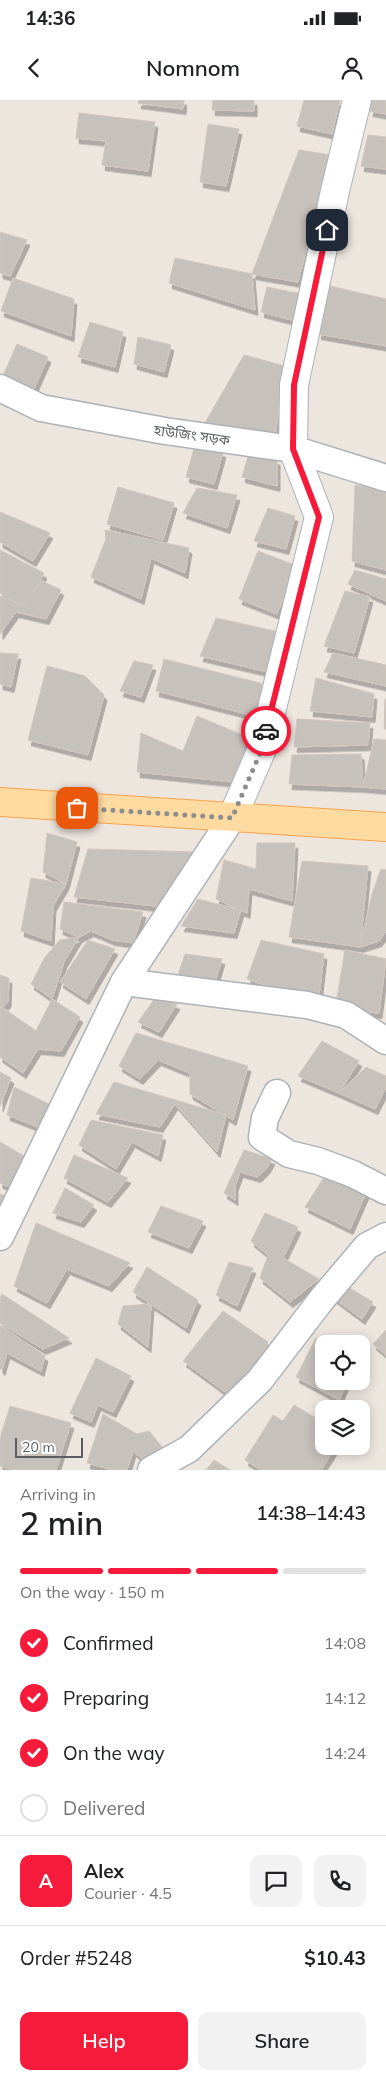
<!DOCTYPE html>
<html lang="en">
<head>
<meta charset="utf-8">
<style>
	:root { --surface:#fff; --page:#f2f2f2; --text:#202124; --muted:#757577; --line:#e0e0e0; --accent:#f61b3a }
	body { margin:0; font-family:Mulish,"Noto Sans Bengali",sans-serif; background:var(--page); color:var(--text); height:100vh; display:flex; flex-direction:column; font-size:19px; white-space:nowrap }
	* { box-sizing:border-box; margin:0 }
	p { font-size:16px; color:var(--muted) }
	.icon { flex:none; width:28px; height:28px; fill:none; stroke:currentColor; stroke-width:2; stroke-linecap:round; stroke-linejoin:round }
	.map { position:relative; height:1370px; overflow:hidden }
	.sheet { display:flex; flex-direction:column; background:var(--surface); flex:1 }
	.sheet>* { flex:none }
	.tools { position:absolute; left:315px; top:1235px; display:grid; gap:10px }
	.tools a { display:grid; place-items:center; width:55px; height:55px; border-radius:10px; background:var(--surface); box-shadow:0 2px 12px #0003; font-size:25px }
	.scale { position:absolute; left:15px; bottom:12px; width:68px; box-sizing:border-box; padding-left:5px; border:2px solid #585e61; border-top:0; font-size:14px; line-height:18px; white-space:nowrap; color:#585e61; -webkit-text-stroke:4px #fff; paint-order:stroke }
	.pin { position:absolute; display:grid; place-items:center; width:42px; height:42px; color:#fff; margin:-21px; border-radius:10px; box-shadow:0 2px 8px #0006 }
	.courier { position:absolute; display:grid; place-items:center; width:50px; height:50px; margin:-25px; border:4px solid #f61b3a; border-radius:50%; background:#fff; color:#222; box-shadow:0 1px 6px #0007 }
	.head em { font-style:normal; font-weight:600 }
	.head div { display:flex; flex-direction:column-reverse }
	.head { display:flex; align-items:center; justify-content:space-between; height:85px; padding:0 20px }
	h1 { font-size:32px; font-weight:600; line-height:38px }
	.bar { display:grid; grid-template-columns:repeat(4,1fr); gap:8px 5px; align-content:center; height:60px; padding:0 20px }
	.bar i { height:6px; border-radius:4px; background:var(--line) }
	.bar .selected { background:var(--accent) }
	.bar p { grid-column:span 4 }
	.line { display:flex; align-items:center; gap:12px; padding:0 20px; border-top:1px solid var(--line) }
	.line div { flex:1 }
	.round { display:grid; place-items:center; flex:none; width:52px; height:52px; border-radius:10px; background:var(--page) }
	ol { padding:0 20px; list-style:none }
	li { display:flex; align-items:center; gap:15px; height:55px }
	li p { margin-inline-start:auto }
	li .icon { padding:5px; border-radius:50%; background:var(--accent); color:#fff; stroke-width:4 }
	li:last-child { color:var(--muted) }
	li i { width:28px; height:28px; border:2px solid var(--line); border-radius:50% }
	.cta { display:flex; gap:10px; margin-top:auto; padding:10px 20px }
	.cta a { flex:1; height:58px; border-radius:10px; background:var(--accent); color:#fff; font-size:20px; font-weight:600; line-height:58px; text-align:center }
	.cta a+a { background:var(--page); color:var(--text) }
	.status { display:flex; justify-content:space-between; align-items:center; height:35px; padding:0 25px; background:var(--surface); direction:ltr }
	.status svg { height:14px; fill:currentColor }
	header { display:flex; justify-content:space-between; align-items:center; height:65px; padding:0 20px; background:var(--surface); font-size:22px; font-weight:600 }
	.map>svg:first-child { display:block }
</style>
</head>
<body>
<div class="status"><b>14:36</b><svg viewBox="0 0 49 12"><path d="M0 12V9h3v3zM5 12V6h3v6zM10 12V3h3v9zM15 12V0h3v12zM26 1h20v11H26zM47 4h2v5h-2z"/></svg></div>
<header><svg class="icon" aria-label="back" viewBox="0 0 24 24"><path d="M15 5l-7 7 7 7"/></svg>Nomnom<svg class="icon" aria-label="person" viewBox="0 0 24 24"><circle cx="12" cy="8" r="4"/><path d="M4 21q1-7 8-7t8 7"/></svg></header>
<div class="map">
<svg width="386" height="1370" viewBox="0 0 386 1370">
	<defs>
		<filter id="shadow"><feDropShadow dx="3" dy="5.5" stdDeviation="0" flood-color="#0004"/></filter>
	</defs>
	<rect width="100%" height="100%" fill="#ede6df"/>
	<path fill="#c7c1bc" stroke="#d1c6bd" filter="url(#shadow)" d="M139,0H184L183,9L138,3Z
		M213,0H254V11L212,10Z
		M304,0H340L332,34L297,26Z
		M372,0H386V14L370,11Z
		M79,13L155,22L148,71L102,65L106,41L76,38Z
		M208,24L239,29L226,86L200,82Z
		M368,35L386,37V69L361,66Z
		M299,50L331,55L298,182L252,174Z
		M0,132L27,140L10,176L0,173Z
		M175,158L252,174L255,210L169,183Z
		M13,178L74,199L71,236L1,211Z
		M330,186L386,199V246L318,234Z
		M267,187L302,194L296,221L261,212Z
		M90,222L123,232L115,267L78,257Z
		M138,237L171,245L164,272L134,264Z
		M17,244L48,257L33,291L2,278Z
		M244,255L285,266L275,336L202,328Z
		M195,345L223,352L214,384L186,377Z
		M250,350L277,360V386L242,377Z
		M355,385L386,390V470L352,461Z
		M118,387L174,403L163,440L107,424Z
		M197,388L237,395L227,428L183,413Z
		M268,408L295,416L286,449L254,441Z
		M0,412L50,433L33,461L0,442Z
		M105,430L189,448L185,473L151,458L141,499L91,477L106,439Z
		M0,450L44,473L26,507L0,493Z
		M258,451L297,466L277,514L239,499Z
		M355,470L386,479V501L348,484Z
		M40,480L61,490L46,519L16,512L0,534V496L26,507Z
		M345,491L370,497L354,553L324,546Z
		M216,518L284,533L268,572L200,556Z
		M0,553L18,554L11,587L0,584Z
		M333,553L386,565V586L324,572Z
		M164,559L268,585L259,617L156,591Z
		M134,561L153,565L141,597L120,591Z
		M47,566L85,576L104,595L88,655L28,640Z
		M316,578L374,594L372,617L310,611Z
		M385,599H386V629H384Z
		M197,616L252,639L234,682L137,672L141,633L183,651Z
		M297,619L370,623L368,645L294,647Z
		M374,639L386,640V689L363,687Z
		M361,654L363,687L289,684L292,655Z
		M47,733L77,742L66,784L43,772Z
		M257,743H295L292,801L249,789L247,813L216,799L224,760L256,769Z
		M88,749L197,752L164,807L74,797Z
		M302,761L368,766L360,847L289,837Z
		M381,769L386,770V831L379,841L360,847L372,794Z
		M31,778L66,784L53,806L51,841L21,831Z
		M198,799L241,810L234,833L181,826Z
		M64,802L143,812L133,843L112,840L91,831L79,837L60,829Z
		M79,837L64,862L52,899L31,884L45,857L60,840Z
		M88,840L115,849L86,899L60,882Z
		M261,840L324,854L318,904L247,879Z
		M345,850L386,859L379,913L335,909Z
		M185,854L222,859L213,888L176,881Z
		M0,875L9,878L8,902L0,910Z
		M156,897L177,904L159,932L138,922Z
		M52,899L80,917L61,951L38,949L23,973L0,957V912L2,907L36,931Z
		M136,933L248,966L233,1020L190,994V973L158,960L140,979L119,966Z
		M322,941L359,961L339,993L298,976Z
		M366,967L386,976V987L375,1009L339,993Z
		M0,972L11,978L0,1006Z
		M114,982L226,1015L217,1052L175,1004L160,1027L96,1014Z
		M14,987L53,1006L41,1028L7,1015Z
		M91,1020L163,1035L158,1056L132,1042L116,1069L79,1045Z
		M0,1042L29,1059L12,1088L0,1083Z
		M244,1050L272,1059L267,1068L258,1077L240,1072L235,1086V1100L224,1093Z
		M74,1055L128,1078L108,1102L64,1078Z
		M328,1071L366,1093L350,1129L305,1107Z
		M65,1088L94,1105L81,1122L53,1113Z
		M0,1094L10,1098L0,1119Z
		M161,1106L203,1121L189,1148L148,1132Z
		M265,1113L298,1127L283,1158L319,1179L290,1202L260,1178L268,1155L251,1141Z
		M36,1123L130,1163L109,1186L67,1169L47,1203L14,1186Z
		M229,1162L253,1168L237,1206L216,1195Z
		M147,1167L198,1200L186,1228L133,1192Z
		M345,1185L373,1202L362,1219L334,1198Z
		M2,1194L69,1238L43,1249L0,1223V1198Z
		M151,1204L148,1247L118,1224L123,1206Z
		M223,1211L268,1242L250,1280L232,1297L183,1261Z
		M0,1225L45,1256L41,1271L7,1253L2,1270L0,1268Z
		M386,1230V1255L373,1244Z
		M316,1238L324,1244V1281H347L339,1300L296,1277Z
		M96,1258L131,1276L113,1312L98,1305L91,1322L70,1313Z
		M294,1305L324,1323V1346H336L321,1370H261L245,1360L273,1315L283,1321Z
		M10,1306L71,1323L56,1370H14L0,1366V1338Z
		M103,1314L137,1334L149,1331L168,1354L145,1361L133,1351L127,1370H113L87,1363Z
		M214,1360L230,1370H206Z"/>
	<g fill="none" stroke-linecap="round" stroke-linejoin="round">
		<defs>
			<path id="street" d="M0,288L41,308L165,331L293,349L386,378
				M124,882L307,905L346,915L386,941
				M277,993L265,1018L262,1037L289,1054L318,1061L353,1074L386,1091
				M0,1137L124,882L232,718
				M151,1370L189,1349L260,1280L322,1199L367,1146L386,1136"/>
			<path id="secondary" d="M232,718L262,649L319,417L293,349L294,285L335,91L357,0"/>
			<path id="primary" d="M0,702L386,727"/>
		</defs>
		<use href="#street" stroke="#adb2b6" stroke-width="29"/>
		<use href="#secondary" stroke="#acb2b6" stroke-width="30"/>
		<use href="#primary" stroke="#fca348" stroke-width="30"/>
		<use href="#street" stroke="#fff" stroke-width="26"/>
		<use href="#secondary" stroke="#fff" stroke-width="28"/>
		<use href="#primary" stroke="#ffdba1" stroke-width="28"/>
	</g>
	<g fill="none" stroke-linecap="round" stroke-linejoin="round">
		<path stroke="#8c8e8d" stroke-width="5" stroke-dasharray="0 9" d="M77,708L232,718L262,649L266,631"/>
		<path stroke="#f61b3a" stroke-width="6" d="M266,631L319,417L293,349L294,285L327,130"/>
	</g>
	<g text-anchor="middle" stroke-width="4.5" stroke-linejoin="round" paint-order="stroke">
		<g font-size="14" fill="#585e61" stroke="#fff">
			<text transform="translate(192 335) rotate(8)" y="5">হাউজিং সড়ক</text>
		</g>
	</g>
</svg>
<div class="tools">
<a><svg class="icon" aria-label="locate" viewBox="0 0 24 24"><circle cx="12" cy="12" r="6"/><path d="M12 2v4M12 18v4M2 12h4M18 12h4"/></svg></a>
<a><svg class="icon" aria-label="layers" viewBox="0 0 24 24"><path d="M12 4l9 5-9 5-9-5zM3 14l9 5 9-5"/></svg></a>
</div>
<div class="scale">20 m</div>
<div class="pin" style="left:77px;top:708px;background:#ea580c"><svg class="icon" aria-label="bag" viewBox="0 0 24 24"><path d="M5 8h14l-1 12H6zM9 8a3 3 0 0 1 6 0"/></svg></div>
<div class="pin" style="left:327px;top:130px;background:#1f2937"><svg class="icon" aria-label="home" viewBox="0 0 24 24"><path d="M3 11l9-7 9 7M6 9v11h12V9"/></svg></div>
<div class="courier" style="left:266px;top:631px"><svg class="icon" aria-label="car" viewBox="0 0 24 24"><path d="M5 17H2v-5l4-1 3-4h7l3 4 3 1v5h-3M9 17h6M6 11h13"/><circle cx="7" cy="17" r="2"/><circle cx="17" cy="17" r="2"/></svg></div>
</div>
<section class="sheet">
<div class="head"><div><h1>2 min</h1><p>Arriving in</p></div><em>14:38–14:43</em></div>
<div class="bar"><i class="selected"></i><i class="selected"></i><i class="selected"></i><i></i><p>On the way · 150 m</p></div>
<ol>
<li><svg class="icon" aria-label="check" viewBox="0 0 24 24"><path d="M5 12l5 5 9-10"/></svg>Confirmed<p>14:08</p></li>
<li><svg class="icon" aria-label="check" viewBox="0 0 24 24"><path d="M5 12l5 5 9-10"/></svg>Preparing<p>14:12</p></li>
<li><svg class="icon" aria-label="check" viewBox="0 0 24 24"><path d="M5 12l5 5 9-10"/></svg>On the way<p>14:24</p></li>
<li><i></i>Delivered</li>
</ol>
<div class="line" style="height:90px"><b class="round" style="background:var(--accent);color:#fff">A</b><div><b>Alex</b><p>Courier · 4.5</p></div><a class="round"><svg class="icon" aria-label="chat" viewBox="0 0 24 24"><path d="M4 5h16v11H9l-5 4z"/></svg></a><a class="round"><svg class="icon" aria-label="phone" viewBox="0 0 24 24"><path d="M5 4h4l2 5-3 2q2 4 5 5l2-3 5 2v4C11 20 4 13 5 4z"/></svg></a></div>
<div class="line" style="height:65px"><div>Order #5248</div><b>$10.43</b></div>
<div class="cta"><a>Help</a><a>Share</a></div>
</section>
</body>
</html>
